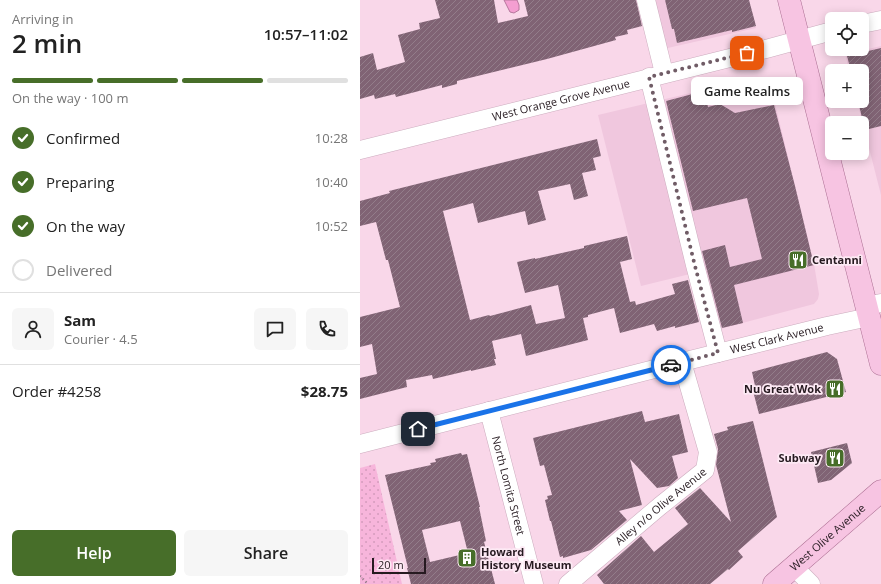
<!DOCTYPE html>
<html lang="en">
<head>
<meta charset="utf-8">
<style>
	:root { --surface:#fff; --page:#f6f6f6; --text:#222; --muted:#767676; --line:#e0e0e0; --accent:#476e29 }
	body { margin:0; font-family:"Open Sans",sans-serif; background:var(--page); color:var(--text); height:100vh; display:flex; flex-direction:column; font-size:15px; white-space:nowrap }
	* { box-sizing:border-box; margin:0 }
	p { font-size:13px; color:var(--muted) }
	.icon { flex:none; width:22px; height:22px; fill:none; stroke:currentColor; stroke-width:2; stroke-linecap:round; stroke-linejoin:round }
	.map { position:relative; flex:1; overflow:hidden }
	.details { display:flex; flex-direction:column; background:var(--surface); width:360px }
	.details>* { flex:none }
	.fabs { position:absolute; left:465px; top:12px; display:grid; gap:8px }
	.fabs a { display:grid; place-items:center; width:44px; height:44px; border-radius:6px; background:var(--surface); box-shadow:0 2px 10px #0003; font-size:20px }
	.scale { position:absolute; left:12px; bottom:10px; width:54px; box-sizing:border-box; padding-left:4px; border:2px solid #261a20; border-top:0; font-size:11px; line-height:14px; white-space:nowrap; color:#261a20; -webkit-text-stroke:3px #fde9f4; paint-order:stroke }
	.pin { position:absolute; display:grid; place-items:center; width:34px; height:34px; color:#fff; margin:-17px; border-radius:8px; box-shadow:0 2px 6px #0006 }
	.courier { position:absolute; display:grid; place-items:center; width:40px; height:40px; margin:-20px; border:3px solid #1a73e8; border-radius:50%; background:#fff; color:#222; box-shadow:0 1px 5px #0007 }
	.bubble { position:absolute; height:28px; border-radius:6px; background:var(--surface); box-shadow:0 2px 10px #0003; font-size:13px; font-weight:600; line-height:28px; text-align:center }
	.headline em { font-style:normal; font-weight:600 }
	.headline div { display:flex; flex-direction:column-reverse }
	.headline { display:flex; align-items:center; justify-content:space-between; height:68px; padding:0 12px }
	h1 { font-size:26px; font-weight:600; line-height:30px }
	.bar { display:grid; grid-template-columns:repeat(4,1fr); gap:6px 4px; align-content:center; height:48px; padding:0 12px }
	.bar i { height:5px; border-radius:3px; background:var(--line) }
	.bar .selected { background:var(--accent) }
	.bar p { grid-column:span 4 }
	.line { display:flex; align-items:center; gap:10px; padding:0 12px; border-top:1px solid var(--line) }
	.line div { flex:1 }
	.round { display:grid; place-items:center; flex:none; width:42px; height:42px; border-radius:6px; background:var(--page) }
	ol { padding:0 12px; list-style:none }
	li { display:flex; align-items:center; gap:12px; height:44px }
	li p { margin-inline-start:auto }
	li .icon { padding:4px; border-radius:50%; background:var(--accent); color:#fff; stroke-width:4 }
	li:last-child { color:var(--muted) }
	li i { width:22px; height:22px; border:2px solid var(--line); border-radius:50% }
	.primary-button { display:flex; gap:8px; margin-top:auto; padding:8px 12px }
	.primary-button a { flex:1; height:46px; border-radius:6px; background:var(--accent); color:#fff; font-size:16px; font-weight:600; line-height:46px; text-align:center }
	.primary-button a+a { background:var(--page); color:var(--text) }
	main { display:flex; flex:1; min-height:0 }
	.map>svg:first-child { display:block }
</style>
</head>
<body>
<main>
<section class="details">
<div class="headline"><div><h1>2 min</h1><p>Arriving in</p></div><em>10:57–11:02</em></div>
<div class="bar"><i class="selected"></i><i class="selected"></i><i class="selected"></i><i></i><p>On the way · 100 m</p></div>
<ol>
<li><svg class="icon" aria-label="check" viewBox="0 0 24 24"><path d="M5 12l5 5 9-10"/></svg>Confirmed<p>10:28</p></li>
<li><svg class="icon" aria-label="check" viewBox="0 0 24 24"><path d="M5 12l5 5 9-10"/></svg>Preparing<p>10:40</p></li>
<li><svg class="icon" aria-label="check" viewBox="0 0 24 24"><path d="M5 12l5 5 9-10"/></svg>On the way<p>10:52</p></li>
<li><i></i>Delivered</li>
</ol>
<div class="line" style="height:72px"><a class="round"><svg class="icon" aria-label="person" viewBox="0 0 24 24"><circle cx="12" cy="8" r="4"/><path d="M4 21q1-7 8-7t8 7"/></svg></a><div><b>Sam</b><p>Courier · 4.5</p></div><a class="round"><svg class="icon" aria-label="chat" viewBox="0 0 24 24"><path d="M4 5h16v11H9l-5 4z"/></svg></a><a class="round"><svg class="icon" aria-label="phone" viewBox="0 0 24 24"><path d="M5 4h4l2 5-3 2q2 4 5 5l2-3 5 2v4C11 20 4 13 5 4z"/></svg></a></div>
<div class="line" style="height:52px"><div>Order #4258</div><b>$28.75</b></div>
<div class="primary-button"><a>Help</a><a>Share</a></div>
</section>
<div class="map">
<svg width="521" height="584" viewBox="0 0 521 584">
	<defs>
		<pattern id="park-dots" width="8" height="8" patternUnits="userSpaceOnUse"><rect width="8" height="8" fill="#f7b5db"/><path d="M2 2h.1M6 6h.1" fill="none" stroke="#d49bbc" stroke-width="1.8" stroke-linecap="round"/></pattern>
		<pattern id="building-hatch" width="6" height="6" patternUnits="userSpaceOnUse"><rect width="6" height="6" fill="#806374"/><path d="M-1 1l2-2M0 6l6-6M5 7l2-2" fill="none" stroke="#937d8a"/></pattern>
	</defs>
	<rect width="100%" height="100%" fill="#f9d7e9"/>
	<path fill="#f0c7de" d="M277,0H389L396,28L290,52Z
		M521,46V195L497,101H502V71H489L486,57L487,54Z
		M398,77L410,83L454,264L459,294L458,299L454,304L360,329L330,274L281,286L238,115Z"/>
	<path fill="url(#park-dots)" d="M15,464L42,584H0V468Z"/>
	<path fill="#f49ed1" stroke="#b6769c" d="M144,0H157L159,5V10L154,13L150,12Z"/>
	<path fill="url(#building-hatch)" fill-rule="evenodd" d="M75,0H134L138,23L168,16L164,0H276L282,26L267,30L268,34L255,37L256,40L187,59L97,81V84L82,88V85L36,97L35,94L15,99L14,95L0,99V57L13,53L17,70L45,62L38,35L60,29L59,23L80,18Z
		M305,0H389L396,26L372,32V30L317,43L314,29H312Z
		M521,48V126L505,130L498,101H502V71H491L487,56Z
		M344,91L348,107L360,104L375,113L414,105L435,186L454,265L374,285L383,323L362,328L342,251L365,245L370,267L402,259L387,198L333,211L306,101Z
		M237,139L241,156L233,158L236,170L222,173L228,196L214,200L210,184L178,191L186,220L168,225L165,211L118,223L113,203L83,211L110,320L129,315L130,316L171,305L176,324L205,318L198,285L165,293L157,262L175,258V259L224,248V246L267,236L272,259L260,262L270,302L275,301L276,305L315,294L312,284L328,280L339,322L315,328V326L297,331L294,324L260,333L254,308L228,315V317L223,318L228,340L189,350L166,356L161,334L132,341L136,359H134L136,365L111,371V370L73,379L72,375L46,380L47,387L0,399V378L17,374L12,344L0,347V317L40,307L28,260H26L16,222L0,226V201L30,193L29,191Z
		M467,352L477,359L486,392L399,414L393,391L396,390L392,372Z
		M282,411L285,422L319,414L328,452L312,456L318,478L309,486L297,488L270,459L282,505L259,511L267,520L231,550L203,558V556L200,557L191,521H190L185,500L188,499L187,496L192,495L184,465L180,466L173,438Z
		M393,421L417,517L378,551L383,557L369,570L368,569L350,584H244L237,575L281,536L294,552L328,524L315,508L340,488L371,522L356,465L358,449L354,434L368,430L367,427Z
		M487,443L492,463L471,480L458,483L451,452Z
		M101,453L102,455L107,454L120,507H119L126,541L124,542L135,584H51L47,568H48L25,475L71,465L70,463L76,462L75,459ZM100,521L108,553L70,562L62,530Z"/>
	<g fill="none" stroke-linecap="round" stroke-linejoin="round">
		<defs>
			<g id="minor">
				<path d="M286,0L304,73"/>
				<path d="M502,24L521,20"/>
				<path d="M289,77L335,265L358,353"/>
				<path id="s1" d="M0,150L406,49L472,31"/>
				<path d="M507,306L521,303"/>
				<path id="s2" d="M129,411L174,584"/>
				<path id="s3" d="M0,444L322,362L467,326L509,317"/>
				<path d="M434,567L451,584"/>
				<path id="s4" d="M208,584L300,506L345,470L348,452L322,362"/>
			</g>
			<g id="major">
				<path d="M429,0L521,364"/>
				<path id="s5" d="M414,584L521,491"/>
			</g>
		</defs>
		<use href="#minor" stroke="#ccacbe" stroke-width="19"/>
		<use href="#major" stroke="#ab6e92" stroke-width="23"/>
		<path stroke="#937c88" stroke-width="2.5" stroke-dasharray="1 3" stroke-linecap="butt" d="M0,576L8,584"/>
		<use href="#minor" stroke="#fff" stroke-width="18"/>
		<use href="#major" stroke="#f7c4e2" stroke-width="22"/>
	</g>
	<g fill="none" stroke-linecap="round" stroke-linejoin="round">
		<path stroke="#705c66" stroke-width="4" stroke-dasharray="0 7.2" d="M311,365L358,353L335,266L289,77L387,53"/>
		<path stroke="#1a73e8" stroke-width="5" d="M58,429L311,365"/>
	</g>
	<defs>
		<symbol id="restaurant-square" viewBox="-11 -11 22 22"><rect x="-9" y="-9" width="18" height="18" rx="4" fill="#476e29" stroke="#fde9f4"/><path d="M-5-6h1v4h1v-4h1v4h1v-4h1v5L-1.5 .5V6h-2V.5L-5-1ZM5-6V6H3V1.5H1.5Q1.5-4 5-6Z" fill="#fff"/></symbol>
		<symbol id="building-square" viewBox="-11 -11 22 22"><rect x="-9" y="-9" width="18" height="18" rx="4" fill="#476e29" stroke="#fde9f4"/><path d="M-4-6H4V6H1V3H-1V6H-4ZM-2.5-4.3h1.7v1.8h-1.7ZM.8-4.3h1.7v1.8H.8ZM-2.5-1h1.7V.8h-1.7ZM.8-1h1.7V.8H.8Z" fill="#fff"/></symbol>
	</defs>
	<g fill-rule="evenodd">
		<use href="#restaurant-square" x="427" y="249" width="22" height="22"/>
		<use href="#restaurant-square" x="464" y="378" width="22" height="22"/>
		<use href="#restaurant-square" x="464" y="447" width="22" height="22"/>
		<use href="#building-square" x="96" y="547" width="22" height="22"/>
	</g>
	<g text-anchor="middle" stroke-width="3.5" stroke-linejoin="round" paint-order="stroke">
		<g font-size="11" fill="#261a20" stroke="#fde9f4">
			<text dy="4" stroke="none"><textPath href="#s1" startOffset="207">West Orange Grove Avenue</textPath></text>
			<text dy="4" stroke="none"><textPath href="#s3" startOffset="430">West Clark Avenue</textPath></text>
			<text dy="4" stroke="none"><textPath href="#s2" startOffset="77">North Lomita Street</textPath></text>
			<text dy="4" stroke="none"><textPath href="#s4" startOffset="121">Alley n/o Olive Avenue</textPath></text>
			<text dy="4" stroke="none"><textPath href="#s5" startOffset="71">West Olive Avenue</textPath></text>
		</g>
		<g font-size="11" font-weight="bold" fill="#261a20" stroke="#fde9f4" text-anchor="start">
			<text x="452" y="264">Centanni</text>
			<text x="461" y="393" text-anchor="end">Nu Great Wok</text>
			<text x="461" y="462" text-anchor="end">Subway</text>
			<text x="121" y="556">Howard<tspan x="121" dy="13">History Museum</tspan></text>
		</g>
	</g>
</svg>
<div class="fabs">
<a><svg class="icon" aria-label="locate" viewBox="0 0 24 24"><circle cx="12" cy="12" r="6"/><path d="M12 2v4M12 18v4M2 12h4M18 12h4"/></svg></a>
<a>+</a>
<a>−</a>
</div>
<div class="scale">20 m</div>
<div class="pin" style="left:387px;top:53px;background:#ea580c"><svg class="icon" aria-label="bag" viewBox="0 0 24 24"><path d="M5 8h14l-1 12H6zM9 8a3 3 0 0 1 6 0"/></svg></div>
<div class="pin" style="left:58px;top:429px;background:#1f2937"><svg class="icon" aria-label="home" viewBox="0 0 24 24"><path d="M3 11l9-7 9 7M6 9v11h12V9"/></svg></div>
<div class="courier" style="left:311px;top:365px"><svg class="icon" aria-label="car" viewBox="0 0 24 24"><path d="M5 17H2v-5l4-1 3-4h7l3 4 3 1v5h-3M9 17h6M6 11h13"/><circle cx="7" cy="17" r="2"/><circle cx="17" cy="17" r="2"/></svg></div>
<div class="bubble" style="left:331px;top:77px;width:112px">Game Realms</div>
</div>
</main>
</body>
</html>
